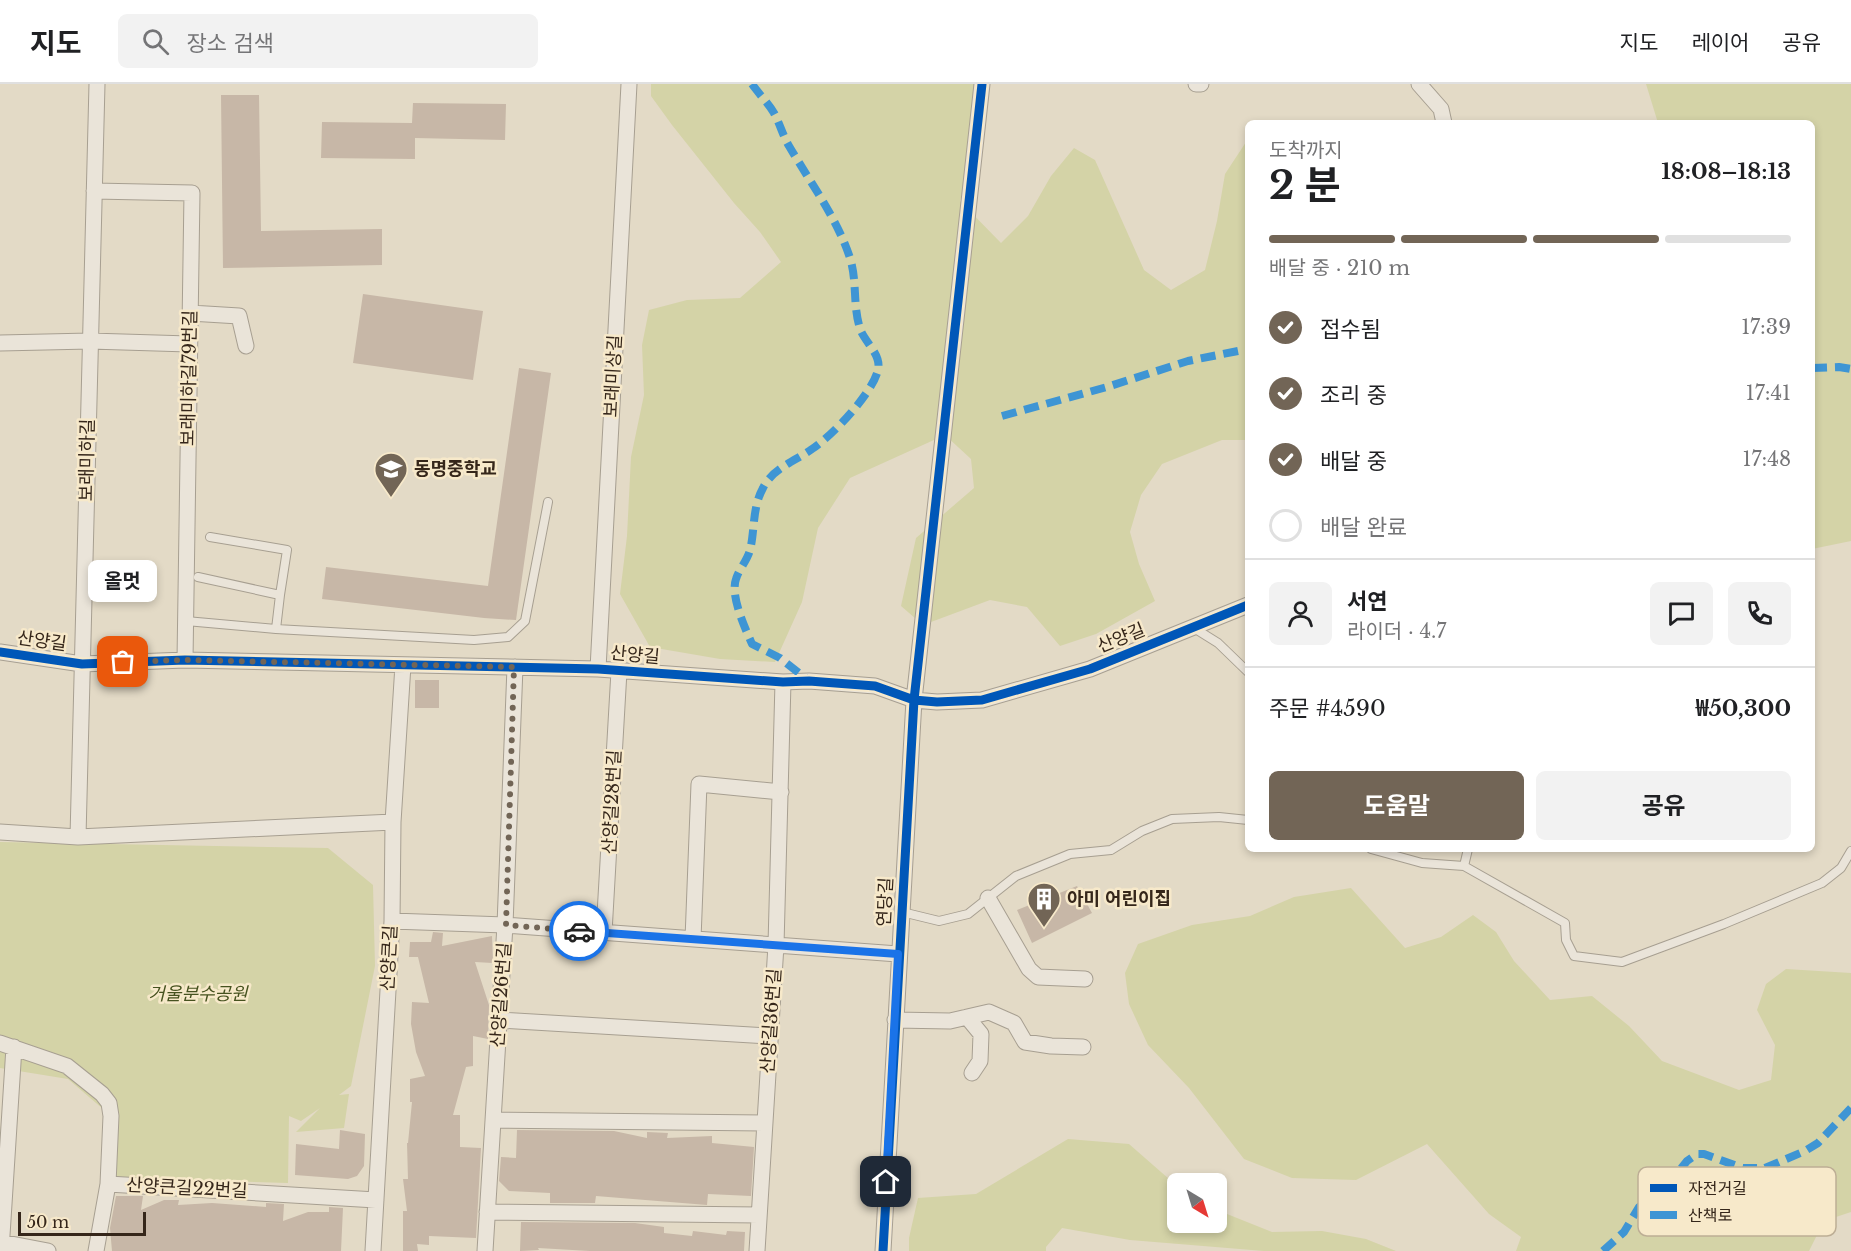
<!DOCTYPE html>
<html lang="ko">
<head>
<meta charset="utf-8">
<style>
	:root { --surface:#fff; --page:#f2f2f2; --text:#202124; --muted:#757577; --line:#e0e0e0; --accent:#726556 }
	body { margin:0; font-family:"Libre Baskerville","Noto Sans KR",serif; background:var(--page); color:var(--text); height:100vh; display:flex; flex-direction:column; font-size:22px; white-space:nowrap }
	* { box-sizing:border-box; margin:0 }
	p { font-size:20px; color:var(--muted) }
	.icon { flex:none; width:33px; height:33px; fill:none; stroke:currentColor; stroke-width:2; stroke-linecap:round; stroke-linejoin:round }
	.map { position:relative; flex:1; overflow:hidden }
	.side { position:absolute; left:1245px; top:36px; width:570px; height:732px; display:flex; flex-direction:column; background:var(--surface); border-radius:9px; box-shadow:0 3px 9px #0003 }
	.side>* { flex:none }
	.needle { width:39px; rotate:142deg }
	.buttons { position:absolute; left:1167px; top:1089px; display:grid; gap:12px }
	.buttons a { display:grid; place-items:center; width:60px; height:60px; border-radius:9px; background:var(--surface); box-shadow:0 3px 9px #0003; font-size:30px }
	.scale { position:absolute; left:18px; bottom:15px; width:128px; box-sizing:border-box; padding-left:6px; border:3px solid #35261a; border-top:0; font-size:16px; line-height:21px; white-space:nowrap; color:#35261a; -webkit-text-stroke:4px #f7e9ca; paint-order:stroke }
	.pin { position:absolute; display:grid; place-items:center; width:51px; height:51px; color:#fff; margin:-26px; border-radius:12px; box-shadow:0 3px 9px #0006 }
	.courier { position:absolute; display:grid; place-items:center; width:60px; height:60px; margin:-30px; border:4px solid #1a73e8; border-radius:50%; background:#fff; color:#222; box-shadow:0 2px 8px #0007 }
	.bubble { position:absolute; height:42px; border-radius:9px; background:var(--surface); box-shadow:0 3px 9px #0003; font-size:20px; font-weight:700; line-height:42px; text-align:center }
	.summary em { font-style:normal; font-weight:700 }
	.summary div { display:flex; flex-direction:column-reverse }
	.summary { display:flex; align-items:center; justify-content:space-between; height:102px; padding:0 24px }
	h1 { font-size:39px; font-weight:700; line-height:45px }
	.bar { display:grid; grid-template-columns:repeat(4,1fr); gap:9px 6px; align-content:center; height:72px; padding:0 24px }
	.bar i { height:8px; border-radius:4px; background:var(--line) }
	.bar .active { background:var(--accent) }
	.bar p { grid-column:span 4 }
	.line { display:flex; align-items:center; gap:15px; padding:0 24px; border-top:2px solid var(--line) }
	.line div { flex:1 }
	.round { display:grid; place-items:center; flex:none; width:63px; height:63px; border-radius:9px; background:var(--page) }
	ol { padding:0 24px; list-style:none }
	li { display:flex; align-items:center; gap:18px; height:66px }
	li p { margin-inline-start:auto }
	li .icon { padding:6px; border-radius:50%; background:var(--accent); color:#fff; stroke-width:4 }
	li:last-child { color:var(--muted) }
	li i { width:33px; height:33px; border:3px solid var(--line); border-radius:50% }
	.action { display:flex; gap:12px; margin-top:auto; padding:12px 24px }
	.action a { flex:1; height:69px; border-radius:9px; background:var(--accent); color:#fff; font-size:24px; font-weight:700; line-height:69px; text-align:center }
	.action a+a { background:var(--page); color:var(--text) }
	header { display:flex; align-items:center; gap:36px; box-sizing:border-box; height:84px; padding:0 30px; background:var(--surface); border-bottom:2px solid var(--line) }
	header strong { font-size:28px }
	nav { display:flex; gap:33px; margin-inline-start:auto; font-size:21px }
	.search { width:420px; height:54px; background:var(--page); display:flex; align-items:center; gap:15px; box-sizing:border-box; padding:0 21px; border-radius:9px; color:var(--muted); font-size:22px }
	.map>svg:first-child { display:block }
</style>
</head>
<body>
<header>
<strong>지도</strong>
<div class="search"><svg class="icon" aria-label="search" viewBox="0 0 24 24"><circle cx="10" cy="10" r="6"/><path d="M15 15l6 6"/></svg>장소 검색</div>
<nav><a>지도</a><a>레이어</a><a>공유</a></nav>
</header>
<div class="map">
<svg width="1851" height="1167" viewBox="0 0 1851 1167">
	<rect width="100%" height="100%" fill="#e3dac6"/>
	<path fill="#d4d3a7" d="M651,0H979L971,75L960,117L1001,159L1028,132L1051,92L1074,64L1095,76L1144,186L1171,206L1205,186L1217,137L1225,90L1248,55V356H1222L1162,380L1141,411L1130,448L1139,480L1155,517L1096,550L1060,562L1027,523L990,516L923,541L901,522L916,454L974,404L971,375L945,351L850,394L818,444L802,518L775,578L720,575L650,563L620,510L627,452L631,373L644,311L642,261L649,226L687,216L740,214L781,178L760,148L734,119L672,41L651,12Z
		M1646,0H1851V457L1812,465V39H1658Z
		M0,758L328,764L373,801L375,882L351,1002L339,1011L349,1010L344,1044L296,1048L320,1024L301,1037L289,1032L288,1099L109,1094L103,1025L68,995L0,984Z
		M1351,804L1405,864L1441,853L1473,831L1496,848L1514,877L1550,916L1592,912L1629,942L1662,977L1739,1006L1771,996L1775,961L1757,926L1766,900L1786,885L1851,889V1128L1824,1137L1809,1167H1516L1521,1153L1489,1130L1427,1060L1356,1096L1292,1094L1244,1075L1189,1004L1148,961L1129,920L1125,889L1138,860L1192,841L1250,832L1294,813Z
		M1068,1055L1129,1060L1177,1102L1178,1138H1216L1217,1126L1272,1148L1322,1147L1366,1155L1396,1167H1264L1130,1156L1062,1144L1046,1163V1167H909V1154L918,1114L976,1110Z"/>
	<path fill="#c7b7a7" d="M221,11H259L261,147L382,145V181L223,184Z
		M413,19L506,20L505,56L415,54V75L321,74L322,38L412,39Z
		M363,210L483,227L473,296L353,279Z
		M519,284L551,289L516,536L484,534L322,515L326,483L488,502Z
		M415,596H439V624H415Z
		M1077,802L1092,829L1032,859L1017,826Z
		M433,848L443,849L442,862L492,852L493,879L475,878L489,921L488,955L473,952V982L466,983L453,1031H460V1063L481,1064L476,1154L429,1152V1161L417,1160L418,1167H403V1127H407L403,1095H408L407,1059H408L412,1018H410V995L425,992L416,968L411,940L412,918L429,919L418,873H409L410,858H431Z
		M340,1046L365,1050L364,1082L357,1092L348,1095L295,1091L296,1060L339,1065Z
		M517,1046L614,1047L647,1054V1048L668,1049L667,1054L712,1052V1059L754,1063L751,1112L708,1110L707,1121L596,1112L595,1119H550V1109L509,1107L499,1097L501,1073L516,1074Z
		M116,1112H143L141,1126L164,1116H179L178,1121L212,1119L266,1123V1119L284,1120L283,1137L308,1128H329V1123L343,1124L341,1167H112L110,1144Z
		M521,1138L635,1139L664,1143V1149L692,1152L693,1147L726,1151L727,1147L745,1148L744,1167H590L538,1164L539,1166L520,1167Z"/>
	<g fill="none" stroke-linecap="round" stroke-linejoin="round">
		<defs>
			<path id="service" d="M210,453L287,466L280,511
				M186,537L276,545L280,511L198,493
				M1194,544L1218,559L1248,588
				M276,545L474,556L508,553L525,537L548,418
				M1371,765L1422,779L1464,782L1468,765
				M1464,782L1565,839L1566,856L1574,872L1622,878L1724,840L1822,799L1841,784L1851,767
				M902,828L939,837L968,830L1016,792L1070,770L1111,766L1142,747L1172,735L1219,733L1248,736"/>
			<path id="minor" d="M1196,0H1201
				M1419,0L1441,25L1444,39
				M94,107L192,109L185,576
				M190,229L239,232L246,262
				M0,259L90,257L189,260
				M0,568L82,580L185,576L598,585L783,598L809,597L875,602L914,616L937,618L982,616L1090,585L1248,521
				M598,585L629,0
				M0,748L78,753L393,738
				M78,753L97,0
				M988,814L1029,885L1038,893L1085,895
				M392,837L505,841L898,870
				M604,848L619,587
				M693,855L699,700L781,708
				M967,933L981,950L980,977L972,989
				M499,936L770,952
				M895,936L950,937L989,928L1014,939L1025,958L1051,962L1083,963
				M0,959L67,982L102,1010L109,1019L111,1032L108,1100L96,1167
				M493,1036L765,1039
				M108,1100L376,1116
				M487,1128L759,1131
				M1,1158L48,1167
				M1,1167L14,963
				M373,1167L392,837L393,738L403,581
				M485,1167L505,841L515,583
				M757,1167L776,861L783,598
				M883,1167L914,616L982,0"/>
		</defs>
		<use href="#service" stroke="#a79f91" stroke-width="10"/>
		<use href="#minor" stroke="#a79f91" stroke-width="17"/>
		<use href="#service" stroke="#eae4d9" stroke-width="8"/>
		<use href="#minor" stroke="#eae4d9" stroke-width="15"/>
		<path stroke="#3e95d4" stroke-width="8" stroke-dasharray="15 8" stroke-linecap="butt" d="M752,0C759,10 768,19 774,29C780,40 783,52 789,62C810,98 837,134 850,174C857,196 853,219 859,241C862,257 882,269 878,286C872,310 832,352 812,365C795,377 772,385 763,404C752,424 755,446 750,466C747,477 739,485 736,495C730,512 745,544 752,560L780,574L809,597
			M1812,284L1839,283L1851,285
			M1002,332L1107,303L1188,277L1248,265
			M1603,1167L1624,1148L1639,1123L1672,1096L1687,1077L1697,1070H1704L1743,1084H1765L1805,1067L1818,1059L1851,1024"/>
		<defs>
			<path id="cycleway" d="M0,568L82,580L185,576L598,585L783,598L809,597L875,602L914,616L937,618L982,616L1090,585L1248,521
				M883,1167L914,616L982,0"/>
		</defs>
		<use href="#cycleway" stroke="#f7e9ca" stroke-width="13"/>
		<use href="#cycleway" stroke="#0057b8" stroke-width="9"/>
	</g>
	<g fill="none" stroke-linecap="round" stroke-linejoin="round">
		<path stroke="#726556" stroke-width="6" stroke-dasharray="0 10.8" d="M123,578L185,576L514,583L506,841L579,847"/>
		<path stroke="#1a73e8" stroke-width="8" d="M579,847L898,870L886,1098"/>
	</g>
	<defs>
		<symbol id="school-pin" viewBox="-11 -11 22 30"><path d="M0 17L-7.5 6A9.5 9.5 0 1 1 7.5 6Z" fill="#726556" stroke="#f7e9ca"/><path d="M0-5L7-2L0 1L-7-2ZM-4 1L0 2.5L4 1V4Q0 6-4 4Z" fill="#fff"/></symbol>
		<symbol id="building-pin" viewBox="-11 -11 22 30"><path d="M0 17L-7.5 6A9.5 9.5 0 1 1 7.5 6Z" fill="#726556" stroke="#f7e9ca"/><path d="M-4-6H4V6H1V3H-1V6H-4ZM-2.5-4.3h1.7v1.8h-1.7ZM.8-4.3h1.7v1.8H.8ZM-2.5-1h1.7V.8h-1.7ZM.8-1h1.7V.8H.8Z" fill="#fff"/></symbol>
	</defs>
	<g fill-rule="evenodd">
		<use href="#school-pin" x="372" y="366" width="38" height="52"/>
		<use href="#building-pin" x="1025" y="796" width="38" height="52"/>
	</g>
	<g text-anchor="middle" stroke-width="5" stroke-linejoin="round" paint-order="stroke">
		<g font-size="18" fill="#35261a" stroke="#f7e9ca">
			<text transform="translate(613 292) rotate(-87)" y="6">보래미상길</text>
			<text transform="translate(189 294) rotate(-89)" y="6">보래미하길79번길</text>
			<text transform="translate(87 376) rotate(-89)" y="6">보래미하길</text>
			<text transform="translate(1121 554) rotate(-22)" y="6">산양길</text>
			<text transform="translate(42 557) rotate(8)" y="6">산양길</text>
			<text transform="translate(635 571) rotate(5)" y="6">산양길</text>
			<text transform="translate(612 718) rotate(-87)" y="6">산양길28번길</text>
			<text transform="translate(885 818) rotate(-87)" y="6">연당길</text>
			<text transform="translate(389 874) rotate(-87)" y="6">산양큰길</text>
			<text transform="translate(501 911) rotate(-86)" y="6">산양길26번길</text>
			<text transform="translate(771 937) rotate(-86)" y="6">산양길36번길</text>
			<text transform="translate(187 1104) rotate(3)" y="6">산양큰길22번길</text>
		</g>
		<g font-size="18" font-weight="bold" fill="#35261a" stroke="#f7e9ca" text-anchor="start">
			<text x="414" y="391">동명중학교</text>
			<text x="1067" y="821">아미 어린이집</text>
		</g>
		<g font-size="18" font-style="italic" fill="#46521f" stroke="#f7e9ca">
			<text x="198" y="916">거울분수공원</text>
		</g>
	</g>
	<rect x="1638" y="1083" width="198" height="69" rx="9" fill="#f7e9ca" stroke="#bdae95" stroke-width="1.5"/>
	<rect x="1650" y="1100" width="27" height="8" fill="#0057b8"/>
	<rect x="1650" y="1127" width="27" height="8" fill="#3e95d4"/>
	<g font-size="16" fill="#35261a">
		<text x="1688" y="1110">자전거길</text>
		<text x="1688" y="1137">산책로</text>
	</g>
</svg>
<div class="buttons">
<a><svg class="needle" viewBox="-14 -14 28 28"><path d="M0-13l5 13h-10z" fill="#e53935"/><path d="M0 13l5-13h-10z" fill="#757577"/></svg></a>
</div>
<div class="scale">50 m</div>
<div class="pin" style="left:123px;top:578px;background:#ea580c"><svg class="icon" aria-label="bag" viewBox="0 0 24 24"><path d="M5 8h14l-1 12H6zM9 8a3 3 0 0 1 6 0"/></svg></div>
<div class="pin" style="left:886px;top:1098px;background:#1f2937"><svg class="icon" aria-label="home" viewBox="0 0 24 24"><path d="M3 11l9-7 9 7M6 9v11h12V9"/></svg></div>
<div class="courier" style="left:579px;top:847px"><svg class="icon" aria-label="car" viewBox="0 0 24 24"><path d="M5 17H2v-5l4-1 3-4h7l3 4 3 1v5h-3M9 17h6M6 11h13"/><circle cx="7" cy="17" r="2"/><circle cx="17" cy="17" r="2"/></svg></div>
<div class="bubble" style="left:88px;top:476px;width:69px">올멋</div>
<section class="side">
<div class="summary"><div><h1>2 분</h1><p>도착까지</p></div><em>18:08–18:13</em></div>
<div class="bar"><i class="active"></i><i class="active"></i><i class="active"></i><i></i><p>배달 중 · 210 m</p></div>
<ol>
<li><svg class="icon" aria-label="check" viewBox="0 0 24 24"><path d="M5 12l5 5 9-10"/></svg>접수됨<p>17:39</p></li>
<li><svg class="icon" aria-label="check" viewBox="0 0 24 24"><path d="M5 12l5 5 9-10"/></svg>조리 중<p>17:41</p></li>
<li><svg class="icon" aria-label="check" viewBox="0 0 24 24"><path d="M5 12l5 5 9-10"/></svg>배달 중<p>17:48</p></li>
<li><i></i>배달 완료</li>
</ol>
<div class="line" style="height:108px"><a class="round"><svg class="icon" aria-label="person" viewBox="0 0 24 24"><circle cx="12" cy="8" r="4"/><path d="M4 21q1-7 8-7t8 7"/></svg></a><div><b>서연</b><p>라이더 · 4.7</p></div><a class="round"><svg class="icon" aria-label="chat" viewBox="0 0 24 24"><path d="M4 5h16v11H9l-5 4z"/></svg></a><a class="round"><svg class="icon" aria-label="phone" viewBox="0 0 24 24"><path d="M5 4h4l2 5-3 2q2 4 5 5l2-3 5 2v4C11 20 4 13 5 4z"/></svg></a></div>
<div class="line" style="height:78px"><div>주문 #4590</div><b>₩50,300</b></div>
<div class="action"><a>도움말</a><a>공유</a></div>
</section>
</div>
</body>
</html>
